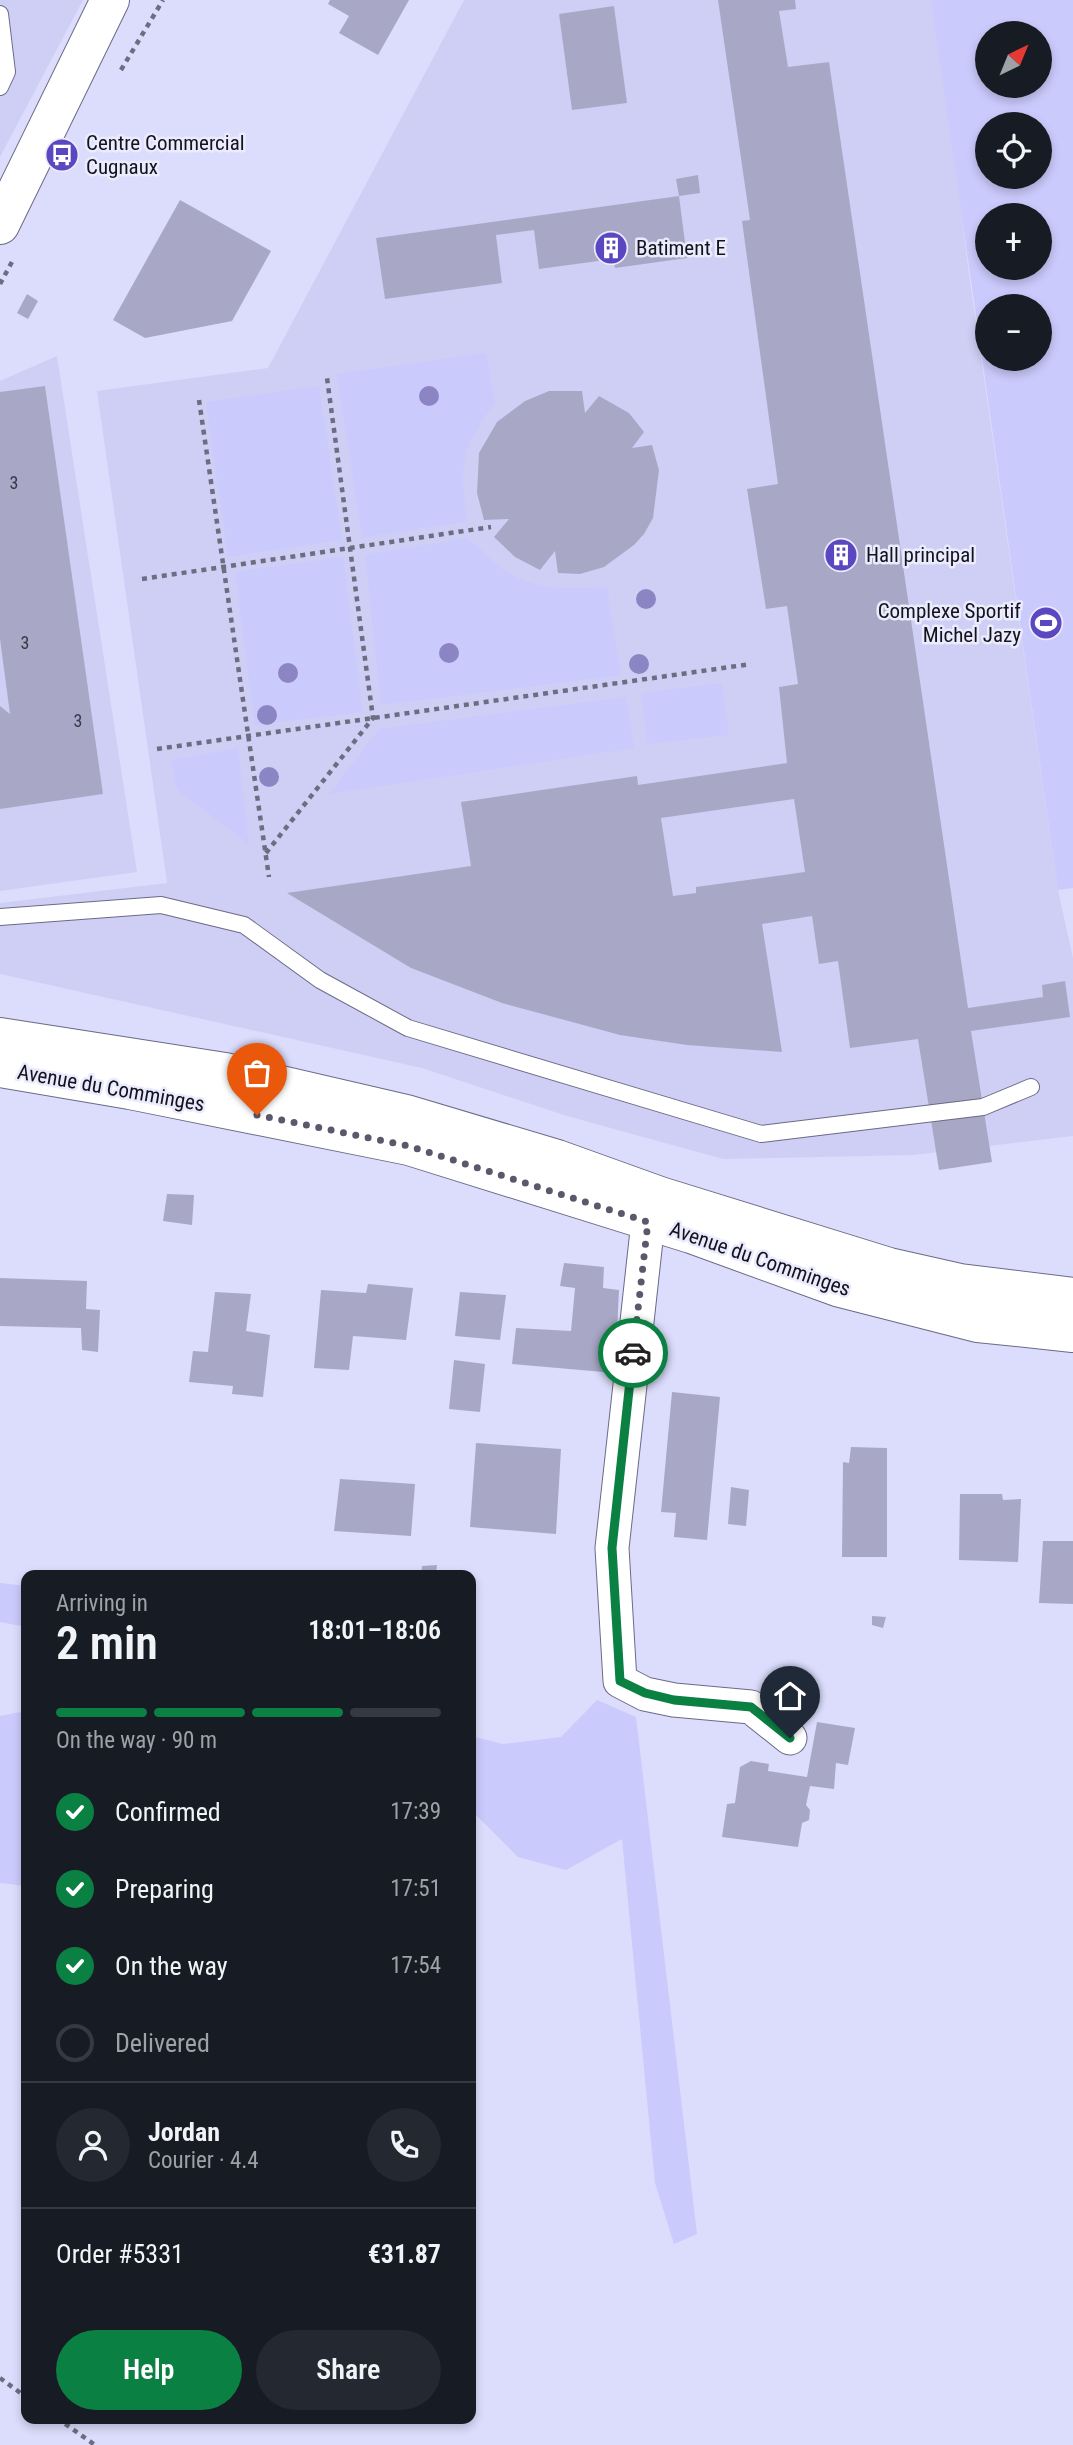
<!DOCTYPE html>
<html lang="en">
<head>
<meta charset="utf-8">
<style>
	:root { --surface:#171b24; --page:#242831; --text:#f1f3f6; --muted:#9ea1a6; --line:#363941; --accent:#0b8043 }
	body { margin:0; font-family:"Roboto Condensed",sans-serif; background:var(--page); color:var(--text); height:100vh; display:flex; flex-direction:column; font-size:26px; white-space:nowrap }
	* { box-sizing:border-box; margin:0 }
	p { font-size:23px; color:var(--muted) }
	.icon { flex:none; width:38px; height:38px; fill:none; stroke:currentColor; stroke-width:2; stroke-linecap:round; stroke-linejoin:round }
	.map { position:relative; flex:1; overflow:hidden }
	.details { position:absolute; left:21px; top:1570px; width:455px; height:854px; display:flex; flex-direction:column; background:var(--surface); border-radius:14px; box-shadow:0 4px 10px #0003 }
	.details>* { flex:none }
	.needle { width:46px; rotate:43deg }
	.fabs { position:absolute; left:975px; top:21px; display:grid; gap:14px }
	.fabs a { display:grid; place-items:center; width:77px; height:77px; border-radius:50%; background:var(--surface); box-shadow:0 4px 10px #0003; font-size:35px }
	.pin { position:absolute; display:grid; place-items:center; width:60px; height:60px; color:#fff; margin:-72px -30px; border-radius:50% 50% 50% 0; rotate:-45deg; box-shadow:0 0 7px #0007 }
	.pin .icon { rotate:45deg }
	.courier { position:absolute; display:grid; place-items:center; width:70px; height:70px; margin:-35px; border:5px solid #0b8043; border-radius:50%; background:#fff; color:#222; box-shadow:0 2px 9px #0007 }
	.overview em { font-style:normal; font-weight:600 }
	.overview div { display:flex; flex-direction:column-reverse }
	.overview { display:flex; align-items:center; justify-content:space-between; height:119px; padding:0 35px }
	h1 { font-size:46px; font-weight:600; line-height:52px }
	.bar { display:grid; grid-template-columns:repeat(4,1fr); gap:10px 7px; align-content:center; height:84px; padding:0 35px }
	.bar i { height:9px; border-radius:5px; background:var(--line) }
	.bar .selected { background:var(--accent) }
	.bar p { grid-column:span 4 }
	.line { display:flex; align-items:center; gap:18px; padding:0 35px; border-top:2px solid var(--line) }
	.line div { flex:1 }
	.round { display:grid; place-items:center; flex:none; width:74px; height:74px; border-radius:37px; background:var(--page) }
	ol { padding:0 35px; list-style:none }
	li { display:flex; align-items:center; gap:21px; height:77px }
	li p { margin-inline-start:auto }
	li .icon { padding:7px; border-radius:50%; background:var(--accent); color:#fff; stroke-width:4 }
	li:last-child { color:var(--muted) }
	li i { width:38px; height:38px; border:4px solid var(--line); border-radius:50% }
	.cta { display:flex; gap:14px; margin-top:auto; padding:14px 35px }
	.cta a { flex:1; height:80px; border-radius:42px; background:var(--accent); color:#fff; font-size:28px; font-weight:600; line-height:80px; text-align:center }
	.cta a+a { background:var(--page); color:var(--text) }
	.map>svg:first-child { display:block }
</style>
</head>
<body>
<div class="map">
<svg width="1073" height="2445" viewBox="0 0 1073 2445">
	<rect width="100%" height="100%" fill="#dcddfc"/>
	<path fill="#cfcff6" d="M0,0H83L0,157Z
		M464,0H935L969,274L1058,890L1073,958V1136L914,1155L723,1159L567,1116L422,1068L0,974V903L167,883L97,391L268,368Z
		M57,356L137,872L0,891V381Z"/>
	<path fill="#cacafc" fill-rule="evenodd" d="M931,0H1073V888L1058,890ZM987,33H1040V86H987ZM987,124H1040V177H987ZM987,215H1040V268H987ZM987,306H1040V359H987Z
		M486,353L495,403C462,445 458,469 468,521L362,538L337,374Z
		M319,386L342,540L228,557L206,402Z
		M467,538C479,546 486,555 496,564C527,591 568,590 607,587L621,675L381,705L365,555Z
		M343,557L363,712L255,725L235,572Z
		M722,683L729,735L647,744L641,693Z
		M626,697L634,748L329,794L379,729Z
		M238,748L249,844L177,790L171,760Z
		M0,1583L26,1586V1627L0,1622Z
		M597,1700L636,1717L697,2234L674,2244L655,2183L622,1839L566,1870L518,1857L471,1810V1736L503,1744L561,1737Z
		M26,1711V1886L0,1883V1716Z"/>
	<path fill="#a8a8c6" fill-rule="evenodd" d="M330,0H409L378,55L339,33L349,16L328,4Z
		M718,0H795L796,9L779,11L788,67L829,62L968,1008L1043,997L1042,985L1065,981L1070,1017L971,1031L992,1162L939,1170L918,1039L850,1048L838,961L819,964L812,916L762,924L782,1052L687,1045L620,1035L502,1003L411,968L287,893L471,866L461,802L637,776L638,785L787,763L779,687L798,684L787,606L766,609L747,489L778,484L742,221L750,220ZM794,799L805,872L696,887V893L673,896L661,818Z
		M614,6L627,103L572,110L559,14Z
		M698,175L700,193L679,196L676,179Z
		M679,196L687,258L615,268L613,259L539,269L534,230L496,235L502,283L385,299L376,238Z
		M180,200L271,251L232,321L145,338L113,320Z
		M27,294L38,301L28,319L17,313Z
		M45,386L103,794L0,809V706L10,714L0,639V392Z
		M549,391H582L585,413L599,396L629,413L644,432L632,448L652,445L659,470L653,518L644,534L634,545L604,567L580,574L558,573L555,551L540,570L515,557L494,537L509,519L484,520L477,493L479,453L497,422L525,401Z
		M167,1194L194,1195L192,1225L163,1221Z
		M564,1263L604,1267L603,1288L619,1290L615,1373L512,1364L516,1328L571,1331L575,1288L560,1286Z
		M0,1278L87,1281L86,1309L100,1310L98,1352L82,1350L81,1328L0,1326Z
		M368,1284L413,1288L406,1340L353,1336L349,1370L314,1368L321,1290L366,1293Z
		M215,1292L251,1294L246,1331L270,1335L263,1397L232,1394L233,1386L189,1382L193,1351L208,1352Z
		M460,1292L506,1295L500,1340L455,1336Z
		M454,1360L485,1364L480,1412L449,1409Z
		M672,1392L720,1397L707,1540L674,1537L676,1513L661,1512Z
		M476,1443L561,1449L556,1534L470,1527Z
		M851,1447L887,1448V1557H842L843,1462L849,1463Z
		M340,1479L415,1484L411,1536L334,1531Z
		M731,1487L749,1490L746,1526L728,1524Z
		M960,1494H1002L1003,1500L1021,1499L1018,1562L959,1560Z
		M1043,1541H1073V1604L1039,1603Z
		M437,1565L436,1575H421L422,1566Z
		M872,1616L886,1617L883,1628L872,1625Z
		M817,1722L855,1728L848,1765L836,1763L834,1789L810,1786L806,1805L810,1810L809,1820L802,1823L798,1847L722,1837L727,1804L735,1803L740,1767L751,1761L769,1764L768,1771L807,1777Z"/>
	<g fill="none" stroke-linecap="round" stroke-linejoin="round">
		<defs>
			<path id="service" d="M0,14L7,72L0,87
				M0,917L161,905L244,925L320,980L408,1028L761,1134L983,1107L1031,1087"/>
			<path id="minor" d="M648,1222L612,1548L620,1681L645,1694L674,1700L751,1707L790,1738"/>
			<path id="secondary" d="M0,225L110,0
				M0,1037L225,1072L406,1114L557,1159L660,1196L889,1267L960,1283L1073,1297
				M0,1068L130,1090L409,1146L691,1234L837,1287L978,1323L1073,1333"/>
		</defs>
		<use href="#service" stroke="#6a6a86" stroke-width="18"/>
		<use href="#minor" stroke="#6a6a86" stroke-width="35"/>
		<use href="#secondary" stroke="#6a6a86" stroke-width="40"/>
		<path stroke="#6d6d81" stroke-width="4.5" stroke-dasharray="5 5" stroke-linecap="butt" d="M121,70L163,0
			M0,284L13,260
			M199,400L269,877
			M142,579L491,527
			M157,749L751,664
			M266,853L373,718L327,378
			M0,2378L26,2397
			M57,2418L95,2445"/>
		<use href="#service" stroke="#fff" stroke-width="16"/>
		<use href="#minor" stroke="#fff" stroke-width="33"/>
		<use href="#secondary" stroke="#fff" stroke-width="38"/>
	</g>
	<g fill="#8c85c4">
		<circle cx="429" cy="396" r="10"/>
		<circle cx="646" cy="599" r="10"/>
		<circle cx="449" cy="653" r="10"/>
		<circle cx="639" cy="664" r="10"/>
		<circle cx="288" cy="673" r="10"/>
		<circle cx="267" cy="715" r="10"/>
		<circle cx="269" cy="777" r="10"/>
	</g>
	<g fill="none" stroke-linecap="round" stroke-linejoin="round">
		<path stroke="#59596b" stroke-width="7" stroke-dasharray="0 12.6" d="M257,1115L409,1146L648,1222L633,1353"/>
		<path stroke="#0b8043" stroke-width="9" d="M633,1353L612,1548L620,1681L645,1693L674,1700L751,1707L790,1738"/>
	</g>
	<defs>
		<symbol id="bus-disc" viewBox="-11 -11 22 22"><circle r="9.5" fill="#5b47bf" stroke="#ebebfe"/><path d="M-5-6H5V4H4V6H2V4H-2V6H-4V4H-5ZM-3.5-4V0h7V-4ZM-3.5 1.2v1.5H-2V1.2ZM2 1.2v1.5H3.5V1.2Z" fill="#fff"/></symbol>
		<symbol id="building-disc" viewBox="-11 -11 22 22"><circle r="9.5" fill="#5b47bf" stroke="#ebebfe"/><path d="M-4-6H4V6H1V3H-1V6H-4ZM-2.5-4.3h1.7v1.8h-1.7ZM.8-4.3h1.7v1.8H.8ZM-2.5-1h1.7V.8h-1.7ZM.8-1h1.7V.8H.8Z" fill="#fff"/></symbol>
		<symbol id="stadium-disc" viewBox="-11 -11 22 22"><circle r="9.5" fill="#5b47bf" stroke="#ebebfe"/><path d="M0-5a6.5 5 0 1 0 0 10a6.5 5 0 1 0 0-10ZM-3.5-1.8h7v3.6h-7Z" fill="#fff"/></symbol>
	</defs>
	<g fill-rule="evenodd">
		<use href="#bus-disc" x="43" y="136" width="38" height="38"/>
		<use href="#building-disc" x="592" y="229" width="38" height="38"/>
		<use href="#building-disc" x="822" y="536" width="38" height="38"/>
		<use href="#stadium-disc" x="1027" y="604" width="38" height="38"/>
	</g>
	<g text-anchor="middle" stroke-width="5" stroke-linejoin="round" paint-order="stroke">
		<g font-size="18" fill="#383847">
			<text x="14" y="489">3</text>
			<text x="25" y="649">3</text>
			<text x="78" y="727">3</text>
		</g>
		<g font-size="21" fill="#13121d" stroke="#ebebfe" text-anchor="start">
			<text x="86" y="150">Centre Commercial<tspan x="86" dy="24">Cugnaux</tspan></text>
			<text x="636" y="255">Batiment E</text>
			<text x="866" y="562">Hall principal</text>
			<text x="1021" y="618" text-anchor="end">Complexe Sportif<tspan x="1021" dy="24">Michel Jazy</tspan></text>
		</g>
		<g font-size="21" fill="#13121d" stroke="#ebebfe">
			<text transform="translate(111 1088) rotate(10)" y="7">Avenue du Comminges</text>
			<text transform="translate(760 1259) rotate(19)" y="7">Avenue du Comminges</text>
		</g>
	</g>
</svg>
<div class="fabs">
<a><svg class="needle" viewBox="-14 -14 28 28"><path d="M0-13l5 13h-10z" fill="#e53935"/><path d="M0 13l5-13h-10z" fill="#9ea1a6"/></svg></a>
<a><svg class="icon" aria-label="locate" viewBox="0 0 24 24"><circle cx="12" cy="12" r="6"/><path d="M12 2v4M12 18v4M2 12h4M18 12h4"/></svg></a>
<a>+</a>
<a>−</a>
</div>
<div class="pin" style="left:257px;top:1115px;background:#ea580c"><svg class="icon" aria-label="bag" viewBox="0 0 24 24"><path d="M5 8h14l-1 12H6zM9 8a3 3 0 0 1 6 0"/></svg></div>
<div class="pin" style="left:790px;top:1738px;background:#1f2937"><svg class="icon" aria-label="home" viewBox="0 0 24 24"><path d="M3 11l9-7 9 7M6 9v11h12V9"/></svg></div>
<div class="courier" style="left:633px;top:1353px"><svg class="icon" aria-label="car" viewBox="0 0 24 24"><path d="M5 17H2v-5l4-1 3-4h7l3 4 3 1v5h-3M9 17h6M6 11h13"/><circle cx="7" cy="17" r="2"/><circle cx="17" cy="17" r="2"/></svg></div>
<section class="details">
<div class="overview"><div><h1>2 min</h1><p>Arriving in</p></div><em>18:01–18:06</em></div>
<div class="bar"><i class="selected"></i><i class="selected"></i><i class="selected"></i><i></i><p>On the way · 90 m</p></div>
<ol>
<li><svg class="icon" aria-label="check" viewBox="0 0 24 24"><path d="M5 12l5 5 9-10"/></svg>Confirmed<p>17:39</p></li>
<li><svg class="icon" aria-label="check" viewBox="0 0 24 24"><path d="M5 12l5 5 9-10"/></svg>Preparing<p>17:51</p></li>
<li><svg class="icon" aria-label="check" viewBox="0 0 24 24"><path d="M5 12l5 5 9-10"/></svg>On the way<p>17:54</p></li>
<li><i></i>Delivered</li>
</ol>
<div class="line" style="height:126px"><a class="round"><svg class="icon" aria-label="person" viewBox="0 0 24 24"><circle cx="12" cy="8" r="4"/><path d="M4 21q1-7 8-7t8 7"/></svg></a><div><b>Jordan</b><p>Courier · 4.4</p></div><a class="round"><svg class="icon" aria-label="phone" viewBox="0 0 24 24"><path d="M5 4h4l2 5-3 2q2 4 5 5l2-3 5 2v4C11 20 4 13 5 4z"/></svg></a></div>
<div class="line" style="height:91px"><div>Order #5331</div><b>€31.87</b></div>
<div class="cta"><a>Help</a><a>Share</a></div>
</section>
</div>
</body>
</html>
